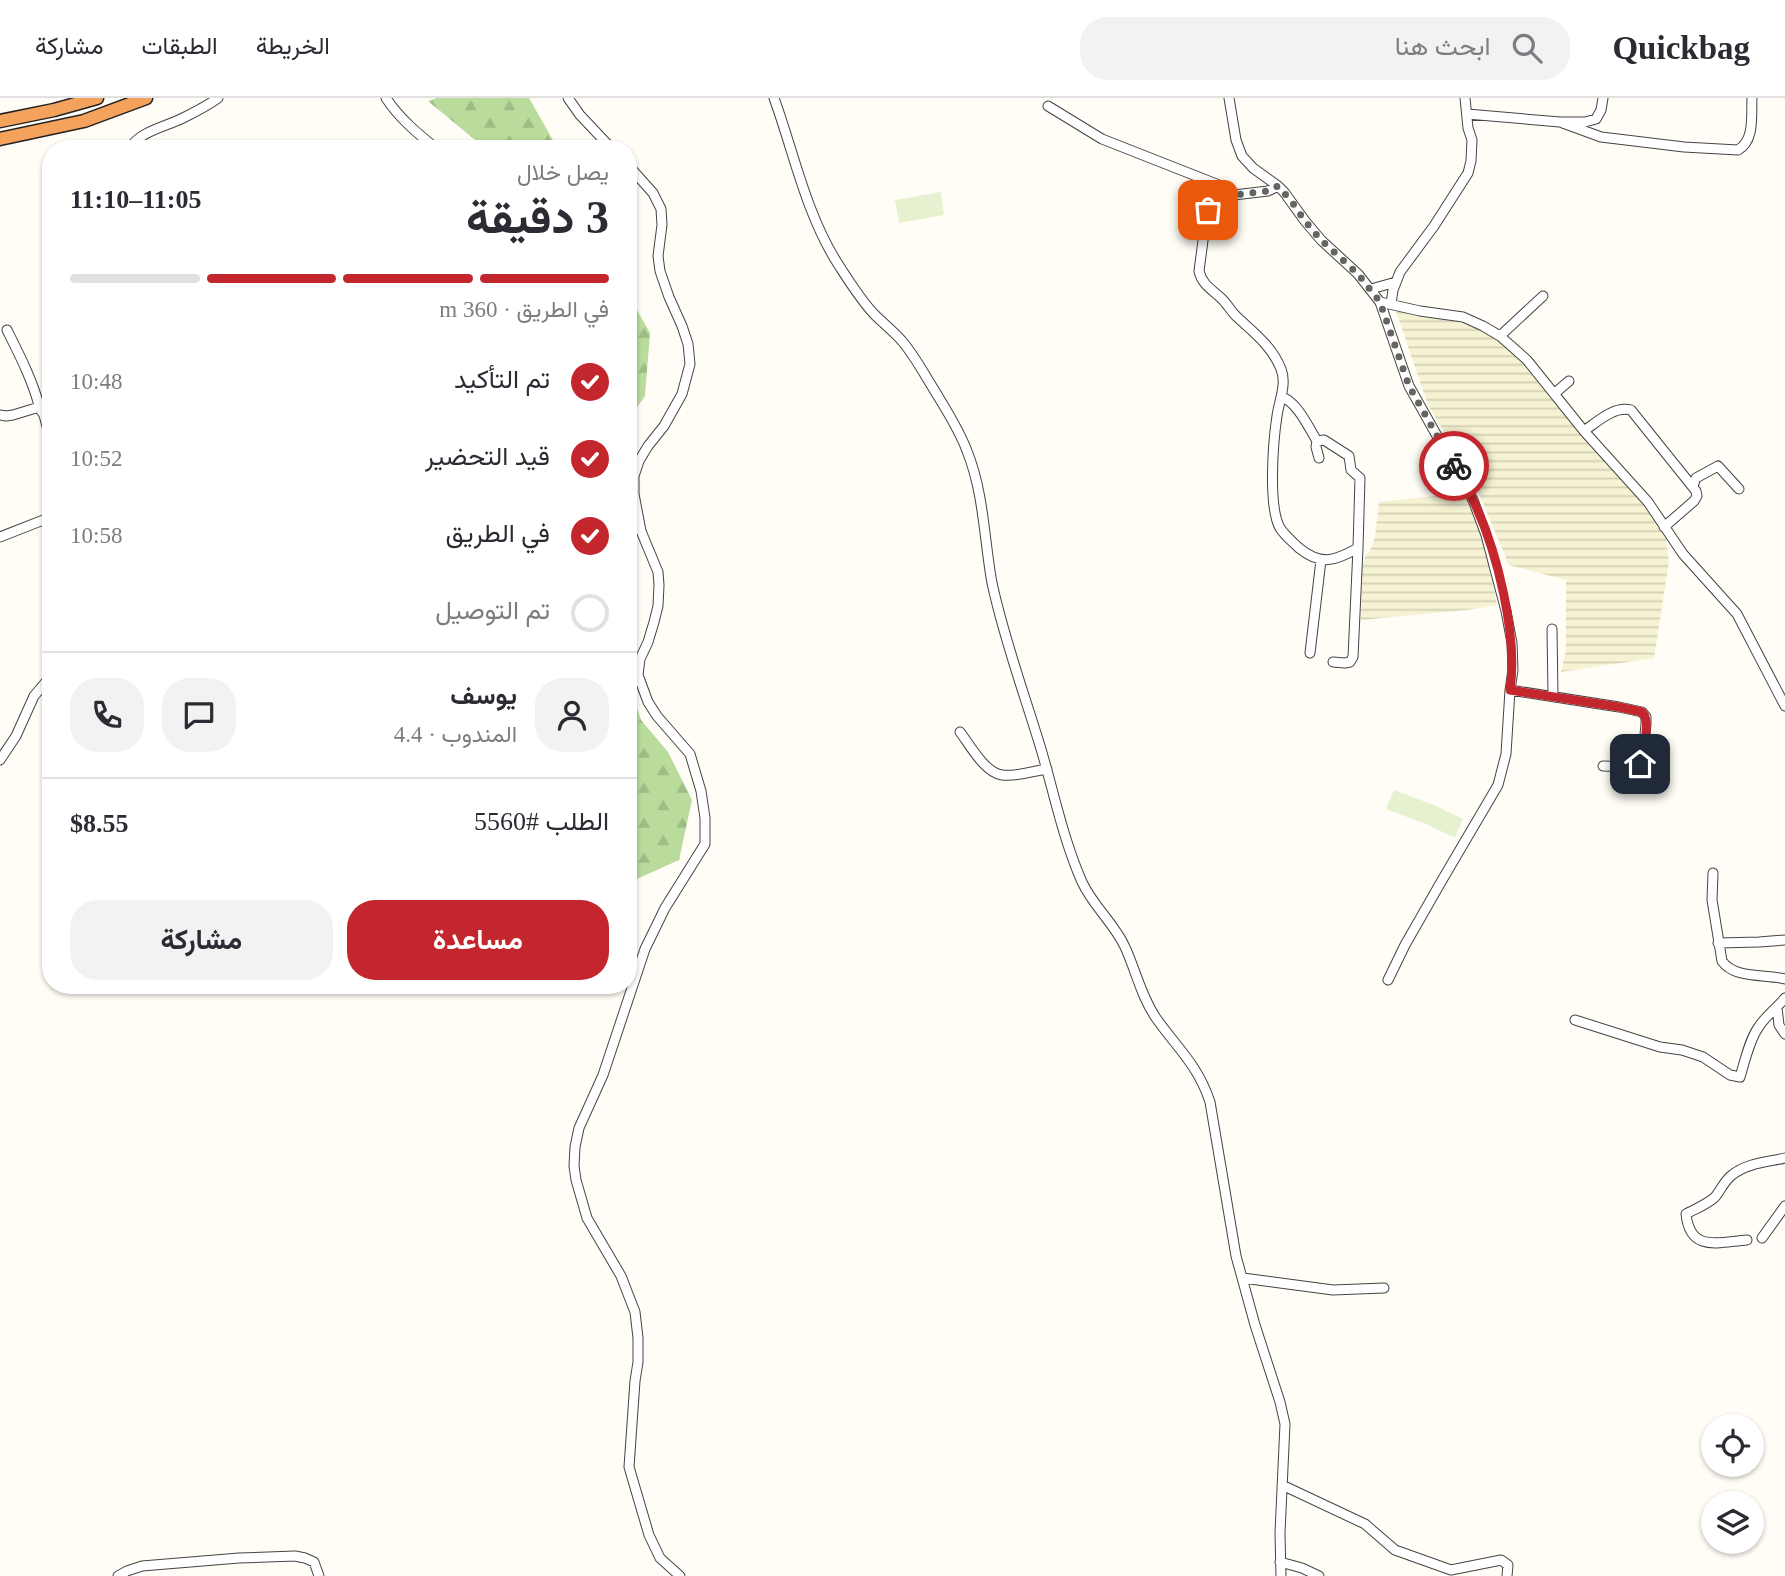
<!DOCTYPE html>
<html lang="ar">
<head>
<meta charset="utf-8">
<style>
	:root { --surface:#fff; --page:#f2f2f3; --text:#2b2b33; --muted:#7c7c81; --line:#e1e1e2; --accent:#c4262e }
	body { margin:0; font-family:"Times New Roman",Vazirmatn,serif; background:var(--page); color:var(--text); direction:rtl; height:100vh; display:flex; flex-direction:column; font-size:26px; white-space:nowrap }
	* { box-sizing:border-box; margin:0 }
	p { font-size:23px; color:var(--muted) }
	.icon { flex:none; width:38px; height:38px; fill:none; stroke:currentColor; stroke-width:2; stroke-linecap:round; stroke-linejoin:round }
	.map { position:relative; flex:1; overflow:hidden; direction:ltr }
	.side { position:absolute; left:42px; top:42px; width:595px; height:854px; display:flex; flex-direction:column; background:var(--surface); border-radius:28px; box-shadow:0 2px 5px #0004; direction:rtl }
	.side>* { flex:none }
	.tools { position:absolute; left:1701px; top:1316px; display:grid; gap:14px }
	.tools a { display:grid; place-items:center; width:63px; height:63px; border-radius:50%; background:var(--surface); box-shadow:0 2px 5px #0004; font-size:35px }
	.pin { position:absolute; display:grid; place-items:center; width:60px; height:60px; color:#fff; margin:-30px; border-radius:14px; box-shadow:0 4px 10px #0006 }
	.courier { position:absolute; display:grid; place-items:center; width:70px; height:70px; margin:-35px; border:5px solid #c4262e; border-radius:50%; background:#fff; color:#222; box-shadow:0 2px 9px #0007 }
	.overview em { font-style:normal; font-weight:700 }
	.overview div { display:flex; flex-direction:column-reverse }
	.overview { display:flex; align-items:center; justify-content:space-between; height:119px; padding:0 28px }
	h1 { font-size:46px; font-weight:700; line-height:52px }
	.bar { display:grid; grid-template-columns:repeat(4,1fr); gap:10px 7px; align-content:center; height:84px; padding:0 28px }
	.bar i { height:9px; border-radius:5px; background:var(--line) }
	.bar .selected { background:var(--accent) }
	.bar p { grid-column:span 4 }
	.line { display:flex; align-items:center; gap:18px; padding:0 28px; border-top:2px solid var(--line) }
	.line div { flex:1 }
	.round { display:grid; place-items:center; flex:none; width:74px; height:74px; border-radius:28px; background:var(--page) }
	ol { padding:0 28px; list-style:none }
	li { display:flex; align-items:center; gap:21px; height:77px }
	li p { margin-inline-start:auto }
	li .icon { padding:7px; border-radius:50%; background:var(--accent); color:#fff; stroke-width:4 }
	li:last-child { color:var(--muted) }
	li i { width:38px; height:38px; border:4px solid var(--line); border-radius:50% }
	.button { display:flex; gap:14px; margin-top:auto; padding:14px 28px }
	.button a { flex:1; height:80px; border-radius:28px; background:var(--accent); color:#fff; font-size:28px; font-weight:700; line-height:80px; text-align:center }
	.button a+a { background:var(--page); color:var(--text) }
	header { display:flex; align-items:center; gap:42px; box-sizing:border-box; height:98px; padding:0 35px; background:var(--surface); border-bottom:2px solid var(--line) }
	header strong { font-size:33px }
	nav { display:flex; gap:38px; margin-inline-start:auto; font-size:24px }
	.search { width:490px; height:63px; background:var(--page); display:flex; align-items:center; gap:18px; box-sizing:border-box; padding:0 24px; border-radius:28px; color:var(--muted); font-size:26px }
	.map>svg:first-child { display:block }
</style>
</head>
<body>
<header>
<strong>Quickbag</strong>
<div class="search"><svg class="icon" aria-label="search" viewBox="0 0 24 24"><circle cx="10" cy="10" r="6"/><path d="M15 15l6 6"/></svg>ابحث هنا</div>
<nav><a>الخريطة</a><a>الطبقات</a><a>مشاركة</a></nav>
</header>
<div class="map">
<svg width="1785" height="1478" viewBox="0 0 1785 1478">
	<defs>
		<pattern id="farmland-rules" width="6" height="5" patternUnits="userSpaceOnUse" patternTransform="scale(1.75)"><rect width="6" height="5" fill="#f6f3d4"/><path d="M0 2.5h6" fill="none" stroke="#d2cfb5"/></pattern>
		<pattern id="forest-firs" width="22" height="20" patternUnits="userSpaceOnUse" patternTransform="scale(1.75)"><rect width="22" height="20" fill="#b9dc9c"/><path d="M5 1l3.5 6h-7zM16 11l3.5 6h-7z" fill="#9ebc85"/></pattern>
	</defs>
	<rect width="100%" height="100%" fill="#fffdf5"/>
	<path fill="url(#farmland-rules)" d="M1396,213L1444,220L1487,233L1517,256L1646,406L1666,439L1669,464L1654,560L1561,574L1566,552V482L1509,467L1474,384L1428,307Z
		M1465,395L1482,434L1497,507L1467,512L1361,522L1362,472L1364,461L1372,449L1375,438L1379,404Z"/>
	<path fill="url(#forest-firs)" d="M437,0H529L558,51H486L428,3Z
		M628,196L650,235L645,298L628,322Z
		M628,584L641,622L668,654L692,702L679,762L628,785Z"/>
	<path fill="#e6f2cf" d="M941,94L944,117L899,125L895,102Z
		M1394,692L1434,707L1463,721L1455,740L1426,726L1386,711Z"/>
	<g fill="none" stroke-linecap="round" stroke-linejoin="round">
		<defs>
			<path id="minor" d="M386,0C399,20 418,36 437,51
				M568,0L580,17L612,51
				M774,0C794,55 806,116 838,166C849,183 860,201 874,216C883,225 893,233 902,243C914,257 923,274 933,290C945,310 959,331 967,353C984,395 984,441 992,485C1004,541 1024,595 1041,651C1054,695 1063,741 1082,784C1093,808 1114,825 1125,849C1136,873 1141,898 1156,920C1177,950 1198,967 1210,1004L1236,1158L1255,1227L1280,1304L1285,1326L1280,1435L1281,1478
				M1229,0L1236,42L1242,58L1253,70L1278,88L1284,94L1305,123L1321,142L1358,176L1380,204L1409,288L1473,402L1486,437L1506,513L1512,545L1513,572L1510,592L1506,656L1498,687L1441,784L1405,847L1388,882
				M1048,8L1102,41L1219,87L1230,99
				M1467,16L1560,24H1585L1596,21L1601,12L1603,0
				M1560,24L1601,39L1684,49L1738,52C1755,42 1751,18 1752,0
				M129,51C140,33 165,29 183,20C195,14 207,8 218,0
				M628,67L653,95L661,111L662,127L658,158L660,173L669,199L682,228L688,246L690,266L682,296L664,328L648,348L639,363L634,378V396L641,433L658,474L659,487L658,508L654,524L648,544L640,561L638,577L648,604L657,618L690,656L701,693L705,720V746L665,810L645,851L603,977L579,1030L575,1049L574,1068L576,1082L587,1120L621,1178L635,1214L638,1240V1264L635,1283L629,1369L649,1437L660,1460L680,1478
				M1278,88L1268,93L1234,97L1211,106L1207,112L1199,173C1202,187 1213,192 1222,201C1227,206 1231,213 1236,218C1253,234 1272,248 1281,271C1287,286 1279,303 1277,318C1273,344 1268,409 1280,430C1285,438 1293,444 1299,450C1321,468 1335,463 1358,450L1353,559L1350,564L1345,565L1333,564
				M1371,191L1396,184
				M1380,204L1420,213L1463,219L1483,228L1500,238L1527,262L1584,333L1648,404L1683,456L1737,516L1785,608
				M1391,206L1393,192L1400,174L1434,128L1468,75L1471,63L1472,42L1468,30L1465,0
				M7,232C20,258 33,283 40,311
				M1500,238L1543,198
				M1555,295L1569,283
				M1281,299C1296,302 1309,330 1317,343L1324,342L1349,358L1351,372L1360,380L1358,450
				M0,317L6,318L13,317L36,310L40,311L44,317L51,343
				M1584,333C1598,323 1614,308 1631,312L1696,393L1697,398L1694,403L1664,429
				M1317,343L1316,349L1319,360
				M1693,388L1696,380L1718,368L1739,391
				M0,439L51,419
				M1552,531L1553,598
				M1310,555L1321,462
				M1510,592L1619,609L1642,614L1646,619V626L1643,659L1640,666L1632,669L1603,668
				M960,634C970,647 985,675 1002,677C1016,679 1033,673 1047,671
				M0,662L16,638L34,598L51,578
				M1713,775L1712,802L1722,863C1734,881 1766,876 1785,881
				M1718,845L1759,844L1785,842
				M1777,910L1779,927L1785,936
				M1575,922L1660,949L1682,952L1703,959L1730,977L1740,979C1745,963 1749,943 1758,930C1765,918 1776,911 1785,900
				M1762,1140L1785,1108
				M1747,1142C1719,1144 1690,1155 1686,1116C1695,1111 1708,1106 1715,1099C1721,1092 1724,1083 1732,1077C1747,1065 1767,1064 1785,1060
				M1243,1180L1333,1192L1384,1190
				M1282,1387L1365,1426L1395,1452L1451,1472L1501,1462L1508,1467L1507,1478
				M1280,1464L1302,1470L1319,1478
				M118,1478L127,1473L142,1468L239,1460L295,1458L305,1460L314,1464L319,1478"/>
			<path id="highway" d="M0,23L54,12L97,0
				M0,41L84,23L146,0"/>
		</defs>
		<use href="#minor" stroke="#444" stroke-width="11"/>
		<use href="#highway" stroke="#222" stroke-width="15"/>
		<use href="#minor" stroke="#fff" stroke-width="9"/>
		<use href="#highway" stroke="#f5a25d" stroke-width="12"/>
	</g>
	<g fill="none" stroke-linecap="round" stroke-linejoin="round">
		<path stroke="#646461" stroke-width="7" stroke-dasharray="0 12.6" d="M1208,112L1211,106L1234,97L1268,93L1278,88L1292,104L1305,123L1321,142L1358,176L1380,204L1409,288L1454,368"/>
		<path stroke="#c4262e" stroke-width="9" d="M1454,368C1461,379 1467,390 1473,402C1497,452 1518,537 1510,592L1619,609L1642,614C1643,616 1645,617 1645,619C1649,628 1643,657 1640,666"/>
	</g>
</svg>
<div class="tools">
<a><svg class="icon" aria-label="locate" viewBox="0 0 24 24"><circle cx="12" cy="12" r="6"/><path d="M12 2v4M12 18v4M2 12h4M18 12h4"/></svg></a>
<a><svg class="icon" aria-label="layers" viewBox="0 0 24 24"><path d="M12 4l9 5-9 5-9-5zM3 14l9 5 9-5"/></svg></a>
</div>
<div class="pin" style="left:1208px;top:112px;background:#ea580c"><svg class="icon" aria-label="bag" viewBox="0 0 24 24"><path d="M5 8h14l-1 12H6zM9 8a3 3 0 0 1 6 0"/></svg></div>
<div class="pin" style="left:1640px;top:666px;background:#1f2937"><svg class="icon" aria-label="home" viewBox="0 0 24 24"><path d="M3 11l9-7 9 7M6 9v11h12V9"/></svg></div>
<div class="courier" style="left:1454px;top:368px"><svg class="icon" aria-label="bike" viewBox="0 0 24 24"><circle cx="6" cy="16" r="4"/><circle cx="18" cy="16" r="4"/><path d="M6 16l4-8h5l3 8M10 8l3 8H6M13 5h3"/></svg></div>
<section class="side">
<div class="overview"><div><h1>3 دقيقة</h1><p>يصل خلال</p></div><em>11:05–11:10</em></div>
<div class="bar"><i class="selected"></i><i class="selected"></i><i class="selected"></i><i></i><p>في الطريق · 360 m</p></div>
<ol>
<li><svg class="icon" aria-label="check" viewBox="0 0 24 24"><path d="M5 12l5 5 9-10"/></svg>تم التأكيد<p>10:48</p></li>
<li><svg class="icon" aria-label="check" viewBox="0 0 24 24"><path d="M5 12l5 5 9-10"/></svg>قيد التحضير<p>10:52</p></li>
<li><svg class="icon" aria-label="check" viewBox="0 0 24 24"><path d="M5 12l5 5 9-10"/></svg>في الطريق<p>10:58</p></li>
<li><i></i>تم التوصيل</li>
</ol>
<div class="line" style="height:126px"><a class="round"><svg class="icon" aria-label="person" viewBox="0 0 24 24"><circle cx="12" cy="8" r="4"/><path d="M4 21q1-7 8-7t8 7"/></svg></a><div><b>يوسف</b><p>المندوب · 4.4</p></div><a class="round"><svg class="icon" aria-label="chat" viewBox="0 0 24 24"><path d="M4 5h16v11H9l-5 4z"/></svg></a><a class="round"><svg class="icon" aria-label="phone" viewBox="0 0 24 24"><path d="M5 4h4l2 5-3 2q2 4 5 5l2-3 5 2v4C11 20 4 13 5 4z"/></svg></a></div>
<div class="line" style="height:91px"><div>الطلب #5560</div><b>$8.55</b></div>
<div class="button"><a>مساعدة</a><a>مشاركة</a></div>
</section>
</div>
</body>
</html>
